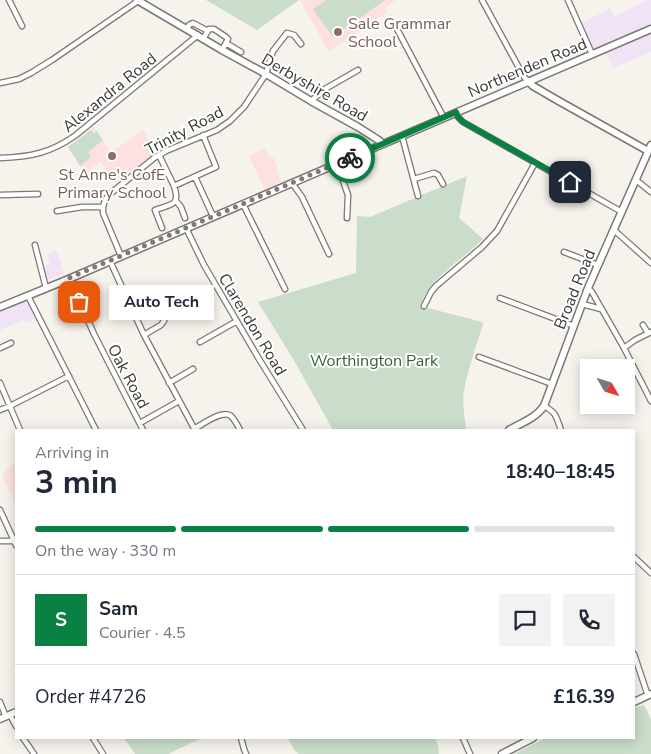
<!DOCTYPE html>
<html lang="en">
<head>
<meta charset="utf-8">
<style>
	:root { --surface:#fff; --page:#f2f2f3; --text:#1f2937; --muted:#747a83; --line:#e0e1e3; --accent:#0b8043 }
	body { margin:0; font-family:"Nunito Sans",sans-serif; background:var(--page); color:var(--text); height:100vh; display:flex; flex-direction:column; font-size:19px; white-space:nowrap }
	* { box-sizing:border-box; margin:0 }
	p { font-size:16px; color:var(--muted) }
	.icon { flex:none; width:28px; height:28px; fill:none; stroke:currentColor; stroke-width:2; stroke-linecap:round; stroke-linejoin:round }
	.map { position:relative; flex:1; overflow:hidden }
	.details { position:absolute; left:15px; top:429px; width:620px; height:310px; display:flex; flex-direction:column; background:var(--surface); border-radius:0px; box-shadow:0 2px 12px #0003 }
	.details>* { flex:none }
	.needle { width:32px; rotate:129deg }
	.controls { position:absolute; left:580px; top:359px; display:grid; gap:10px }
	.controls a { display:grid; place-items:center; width:55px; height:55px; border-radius:0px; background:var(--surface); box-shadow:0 2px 12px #0003; font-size:25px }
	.pin { position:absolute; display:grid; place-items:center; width:42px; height:42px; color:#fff; margin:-21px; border-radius:10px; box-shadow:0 2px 8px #0006 }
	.courier { position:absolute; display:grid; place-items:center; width:50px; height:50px; margin:-25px; border:4px solid #0b8043; border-radius:50%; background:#fff; color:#222; box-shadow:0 1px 6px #0007 }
	.bubble { position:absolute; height:35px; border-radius:0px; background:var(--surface); box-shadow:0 2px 12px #0003; font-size:16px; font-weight:700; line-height:35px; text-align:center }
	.overview em { font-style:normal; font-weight:700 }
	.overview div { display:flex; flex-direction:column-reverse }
	.overview { display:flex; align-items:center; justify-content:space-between; height:85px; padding:0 20px }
	h1 { font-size:32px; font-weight:700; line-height:38px }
	.bar { display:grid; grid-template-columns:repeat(4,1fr); gap:8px 5px; align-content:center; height:60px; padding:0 20px }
	.bar i { height:6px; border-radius:4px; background:var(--line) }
	.bar .selected { background:var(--accent) }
	.bar p { grid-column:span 4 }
	.line { display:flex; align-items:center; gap:12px; padding:0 20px; border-top:1px solid var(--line) }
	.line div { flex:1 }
	.round { display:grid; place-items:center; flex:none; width:52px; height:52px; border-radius:0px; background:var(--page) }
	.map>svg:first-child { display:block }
</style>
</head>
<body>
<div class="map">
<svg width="651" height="754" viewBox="0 0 651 754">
	<rect width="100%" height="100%" fill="#f6f2ec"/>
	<path fill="#f1e3f6" d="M647,0H651V52L613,68L604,48L594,51L582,23L610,8L614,17Z
		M57,251L64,274L47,280L43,266L50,264L47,254Z
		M27,301L35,319L26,323L24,320L0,330V312Z"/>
	<path fill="#fce1e0" d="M300,0H396L385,8L387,12L329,52Z
		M94,127L111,153L143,129L155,152L117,184L100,162L85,174L68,147Z
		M265,148L270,157L274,158L281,181L265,190L249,156Z
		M16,462V506L2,474Z"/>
	<path fill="#c9ddca" d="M206,0H299L257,30Z
		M326,0H385L333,37L313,9Z
		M91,130L94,134L97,131L103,140L88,152L91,157L80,166L68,147Z
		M467,176L459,218L483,239C465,258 425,281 421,306L426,310L428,308L482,322L483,324C476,347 468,368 464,391C462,404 465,417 466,430H333L292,357L258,302L356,273L357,216L370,217Z
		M644,705L651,719V754H514L546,738H634V708Z
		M124,738H202L168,754H135Z
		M288,738H435L438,745L439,754H299L295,751Z"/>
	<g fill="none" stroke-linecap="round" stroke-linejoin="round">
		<defs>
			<path id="street" d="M9,0L22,26
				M482,0L524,77L528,81
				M568,0L592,54
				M187,29L189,25L193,23L208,31
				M397,29L444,118
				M203,39L209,29H214L226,37L228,39L222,50
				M226,43L241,52
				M0,83L19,79L31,73L52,60L138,1
				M311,101L325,89L358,70
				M456,113L458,117L463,122L622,212
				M402,136L418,196
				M159,155L174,186L216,167L203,135
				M0,158C30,157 51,153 76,135L198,35
				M337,164L348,195L347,218
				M195,177L213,216
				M414,179L434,173L438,175L443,184
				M636,180L651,192
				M292,183L302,197L329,254
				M0,195L38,194
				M176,201L181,207L185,218
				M243,204L285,289
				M57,211L82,207H103
				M162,228L155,210C171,204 181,206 174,186
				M186,228L204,265L259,359L303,430
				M614,230L651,263
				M35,245L46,288
				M564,252L598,265
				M121,256L103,213V207L105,200L110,194L154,158L166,151L217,130L230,121L244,107L266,74L273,51L287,33L294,35L301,44
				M110,261L144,335L195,430
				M69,278L94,334L143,430
				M588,288L592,292L624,348L651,401
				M28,296L96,430
				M500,298L574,326
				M582,304L601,309
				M424,306L431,292L436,286L482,247L497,231L535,163
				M643,325L648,333
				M144,335L161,325L164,321L156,307
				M200,342L237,321
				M0,348L11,343
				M624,348L635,340L651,332
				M479,357L552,384
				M0,383L20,430
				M169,383L193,369
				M544,406C557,413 556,417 561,430
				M0,410L10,406L69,376
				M140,423L179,401
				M194,429C203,424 223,409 231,416C235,420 238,426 240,430
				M0,510L16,545
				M0,541H15
				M634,557L651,573
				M634,654L648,696
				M0,702L6,717
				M10,715L16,726
				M23,738L34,754
				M93,738L103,754
				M241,738L244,749L246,754
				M463,738L470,754"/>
			<path id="secondary" d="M137,0L222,50L266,74L311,101L358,127L380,141L381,145
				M528,81L533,86L557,100L648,151
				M0,307L64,281L651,29
				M509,430C521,423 536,418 544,406L588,288L651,145
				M634,702L651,694
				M0,719L16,712
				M502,754L533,738"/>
		</defs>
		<use href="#street" stroke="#7b7873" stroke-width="7"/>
		<use href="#secondary" stroke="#7b7873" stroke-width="9"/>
		<use href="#street" stroke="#fff" stroke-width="4.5"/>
		<use href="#secondary" stroke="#fff" stroke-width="6"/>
	</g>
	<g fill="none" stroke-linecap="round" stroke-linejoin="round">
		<path stroke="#7d7a77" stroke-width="5" stroke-dasharray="0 9" d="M79,302L69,278L350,158"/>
		<path stroke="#0b8043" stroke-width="6" d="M350,158L456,112L458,117L463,122L570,182"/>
	</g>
	<g fill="#8d6e63" stroke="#fff" stroke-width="2">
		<circle cx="338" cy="32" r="5"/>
		<circle cx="112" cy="156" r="5"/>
	</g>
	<g text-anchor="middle" stroke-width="4" stroke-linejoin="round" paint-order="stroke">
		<g font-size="16" fill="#785e54" stroke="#fff" text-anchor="start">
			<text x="348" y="29">Sale Grammar<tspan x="348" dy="18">School</tspan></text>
			<text x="112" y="180" text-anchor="middle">St Anne's CofE<tspan x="112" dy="18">Primary School</tspan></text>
		</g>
		<g font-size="16" fill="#3c3a38" stroke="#fff">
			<text transform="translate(527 67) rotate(-23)" y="6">Northenden Road</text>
			<text transform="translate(315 87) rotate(30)" y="6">Derbyshire Road</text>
			<text transform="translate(109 92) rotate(-39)" y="6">Alexandra Road</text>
			<text transform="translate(184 130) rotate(-28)" y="6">Trinity Road</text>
			<text transform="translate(574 289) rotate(-68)" y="6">Broad Road</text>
			<text transform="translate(253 324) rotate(59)" y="6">Clarendon Road</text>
			<text transform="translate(129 376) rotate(62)" y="6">Oak Road</text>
		</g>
		<g font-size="16" fill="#36633b" stroke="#fff">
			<text x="374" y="366">Worthington Park</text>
		</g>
	</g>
</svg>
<div class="controls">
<a><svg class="needle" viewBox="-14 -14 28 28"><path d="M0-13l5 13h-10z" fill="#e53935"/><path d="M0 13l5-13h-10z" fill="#747a83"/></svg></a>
</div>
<div class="pin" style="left:79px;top:302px;background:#ea580c"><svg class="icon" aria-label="bag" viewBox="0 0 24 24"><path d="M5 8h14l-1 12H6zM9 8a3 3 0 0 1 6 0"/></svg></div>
<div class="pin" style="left:570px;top:182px;background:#1f2937"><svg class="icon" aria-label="home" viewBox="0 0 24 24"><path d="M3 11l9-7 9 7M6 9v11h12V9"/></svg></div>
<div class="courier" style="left:350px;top:158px"><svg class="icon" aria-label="bike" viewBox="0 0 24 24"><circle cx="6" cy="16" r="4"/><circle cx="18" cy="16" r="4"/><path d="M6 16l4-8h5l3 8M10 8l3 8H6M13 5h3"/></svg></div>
<div class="bubble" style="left:109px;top:285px;width:105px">Auto Tech</div>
<section class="details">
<div class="overview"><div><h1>3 min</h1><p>Arriving in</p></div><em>18:40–18:45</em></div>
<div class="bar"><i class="selected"></i><i class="selected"></i><i class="selected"></i><i></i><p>On the way · 330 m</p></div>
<div class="line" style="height:90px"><b class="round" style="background:var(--accent);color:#fff">S</b><div><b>Sam</b><p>Courier · 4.5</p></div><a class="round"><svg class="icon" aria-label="chat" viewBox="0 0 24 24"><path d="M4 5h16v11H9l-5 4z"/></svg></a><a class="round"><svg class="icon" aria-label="phone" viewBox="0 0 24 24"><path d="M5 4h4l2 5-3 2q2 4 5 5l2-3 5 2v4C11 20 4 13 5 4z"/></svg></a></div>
<div class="line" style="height:65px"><div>Order #4726</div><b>£16.39</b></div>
</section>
</div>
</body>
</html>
